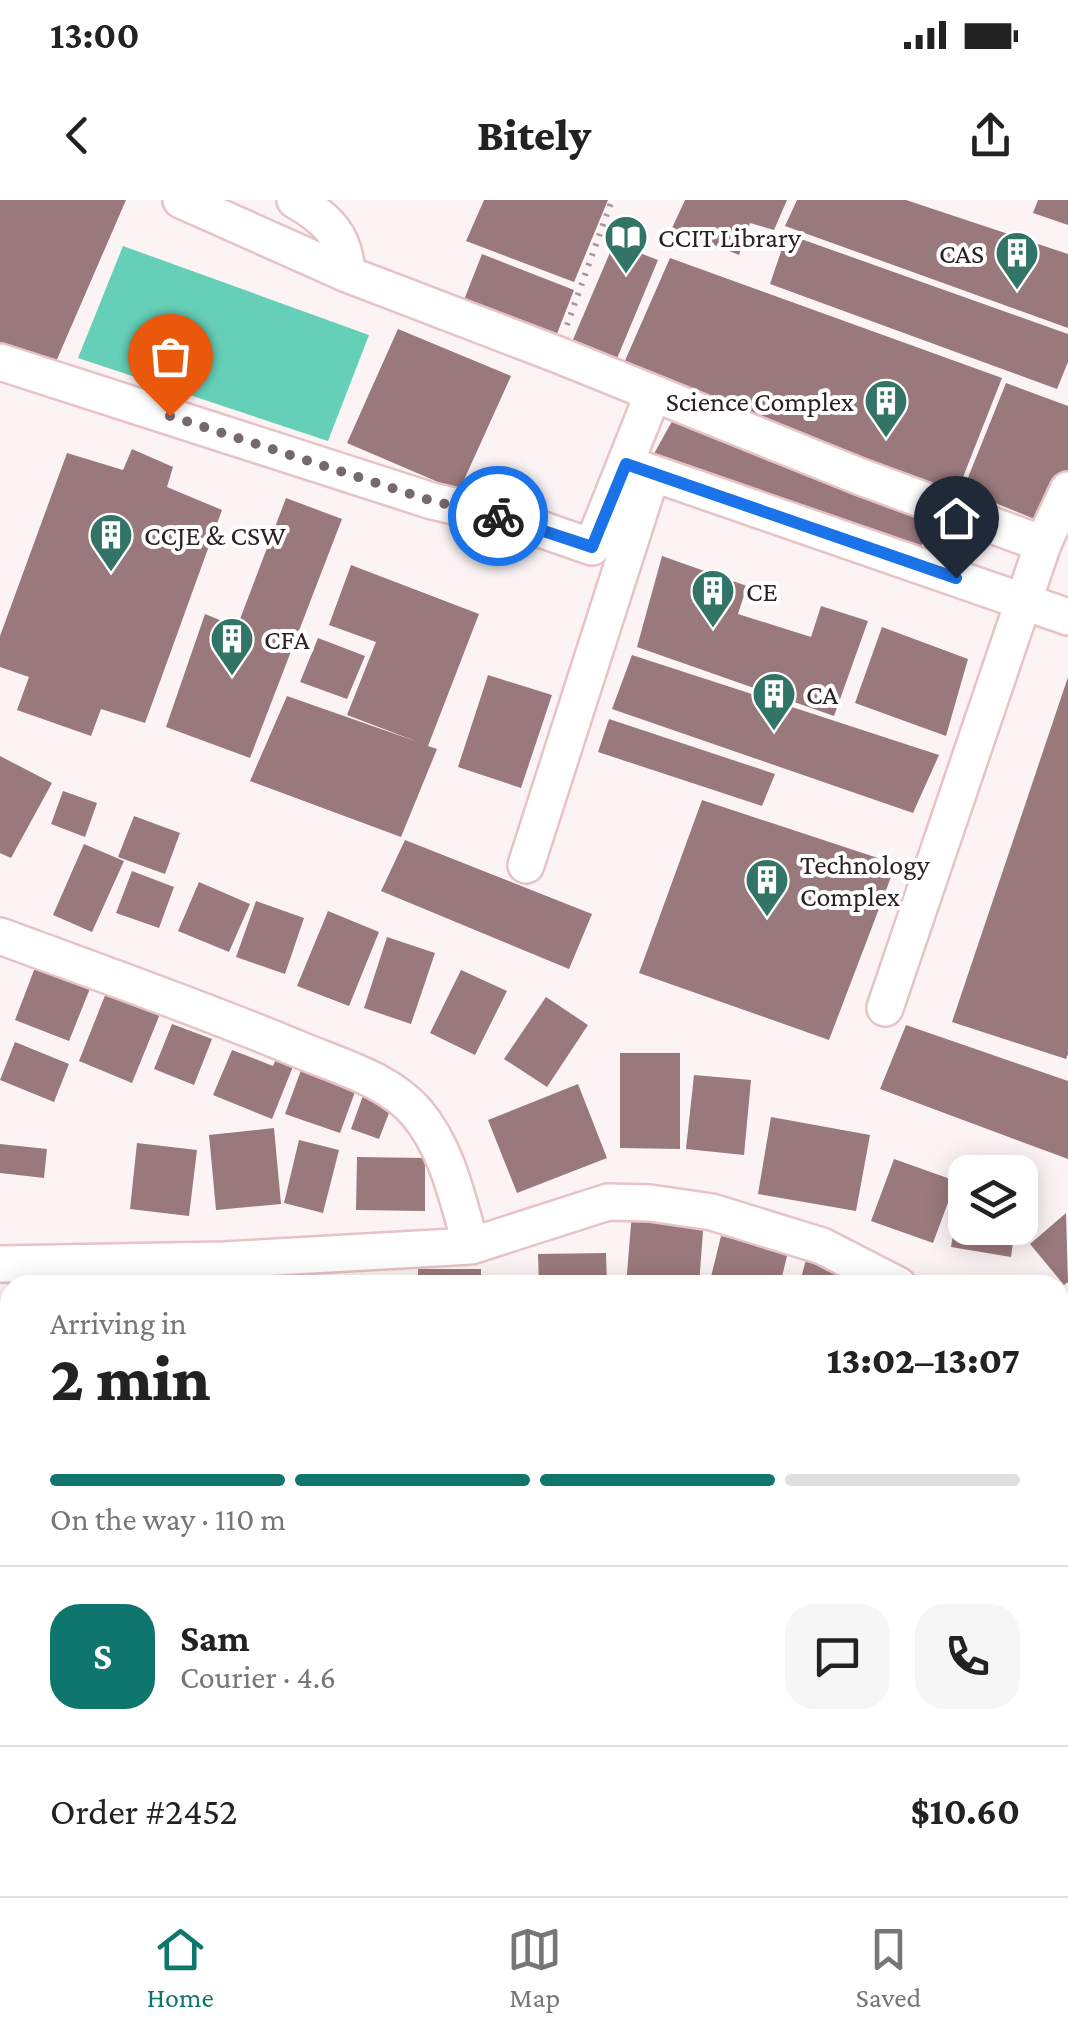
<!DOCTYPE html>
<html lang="en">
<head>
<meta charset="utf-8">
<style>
	:root { --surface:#fff; --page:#f6f6f6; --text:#222; --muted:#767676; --line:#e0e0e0; --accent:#0f766e }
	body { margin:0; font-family:"Crimson Pro",serif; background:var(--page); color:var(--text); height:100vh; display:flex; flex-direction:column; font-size:38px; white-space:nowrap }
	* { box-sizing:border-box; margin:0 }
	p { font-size:32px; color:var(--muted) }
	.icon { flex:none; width:55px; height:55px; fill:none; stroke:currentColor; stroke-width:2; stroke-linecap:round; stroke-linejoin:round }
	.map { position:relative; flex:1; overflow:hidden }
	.sheet { position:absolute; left:0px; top:1075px; width:1070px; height:622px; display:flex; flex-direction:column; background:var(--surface); border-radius:30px 30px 0 0; box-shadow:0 5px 25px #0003 }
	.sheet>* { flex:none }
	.buttons { position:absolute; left:948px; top:955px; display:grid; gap:20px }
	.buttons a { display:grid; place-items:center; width:90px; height:90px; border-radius:20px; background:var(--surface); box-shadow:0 5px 25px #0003; font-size:50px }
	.pin { position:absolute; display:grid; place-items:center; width:85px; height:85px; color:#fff; margin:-102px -42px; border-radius:50% 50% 50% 0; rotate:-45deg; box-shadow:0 0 10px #0007 }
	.pin .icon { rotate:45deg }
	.courier { position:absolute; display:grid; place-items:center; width:100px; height:100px; margin:-50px; border:8px solid #1a73e8; border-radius:50%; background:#fff; color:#222; box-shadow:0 2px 12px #0007 }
	.head em { font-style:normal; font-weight:800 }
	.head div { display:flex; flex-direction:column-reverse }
	.head { display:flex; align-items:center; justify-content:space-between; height:170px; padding:0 50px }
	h1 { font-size:65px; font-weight:800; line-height:75px }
	.bar { display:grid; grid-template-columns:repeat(4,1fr); gap:15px 10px; align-content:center; height:120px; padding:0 50px }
	.bar i { height:12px; border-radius:8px; background:var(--line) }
	.bar .on { background:var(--accent) }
	.bar p { grid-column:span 4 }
	.line { display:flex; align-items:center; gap:25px; padding:0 50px; border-top:2px solid var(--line) }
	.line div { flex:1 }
	.round { display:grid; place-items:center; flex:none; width:105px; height:105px; border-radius:30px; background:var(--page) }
	.status { display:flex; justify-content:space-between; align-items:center; height:70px; padding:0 50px; background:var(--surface); direction:ltr }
	.status svg { height:28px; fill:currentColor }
	header { display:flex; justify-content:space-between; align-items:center; height:130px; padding:0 50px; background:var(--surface); font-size:45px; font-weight:800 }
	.tabs { display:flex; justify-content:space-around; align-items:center; height:140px; border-top:2px solid var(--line); background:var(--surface); font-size:28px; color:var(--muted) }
	.tabs a { display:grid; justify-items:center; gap:5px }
	.tabs .on { color:var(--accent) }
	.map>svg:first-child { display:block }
</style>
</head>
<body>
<div class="status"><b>13:00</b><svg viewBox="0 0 49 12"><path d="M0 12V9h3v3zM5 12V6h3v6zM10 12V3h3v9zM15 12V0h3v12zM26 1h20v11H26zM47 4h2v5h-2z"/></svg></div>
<header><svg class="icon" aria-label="back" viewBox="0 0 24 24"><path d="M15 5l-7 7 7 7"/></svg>Bitely<svg class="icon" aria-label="share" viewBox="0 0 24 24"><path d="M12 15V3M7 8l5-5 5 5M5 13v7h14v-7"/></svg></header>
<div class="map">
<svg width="1068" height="1696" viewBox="0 0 1068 1696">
	<rect width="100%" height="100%" fill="#fcf4f4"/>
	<path fill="#65cfb8" d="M123,46L369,135L328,241L78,158Z"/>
	<path fill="#9a797c" d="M0,0H126L55,164L0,142Z
		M484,0H608L574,82L466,41Z
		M685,0H787L774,30L750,23L739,55L672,28Z
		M797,0H906L1068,54V128L785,26Z
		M1038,0H1068V25L1033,13Z
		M787,34L1068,134V162L1057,189L770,84Z
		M614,43L658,60L613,168L569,149Z
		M482,54L574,90L553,144L462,105Z
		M670,58L1002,178L954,300L620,172Z
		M398,129L511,176L459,291L347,243Z
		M1006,183L1068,206V270L1047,324L963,290Z
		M675,216L933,315L918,356L651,259Z
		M132,249L173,267L167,287L222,310L145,523L101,509L91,536L17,510L29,477L0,467V436L67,253L123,270Z
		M286,298L342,319L250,558L166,527L205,414L237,427Z
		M662,356L747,386L738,414L811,437L821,406L868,421L834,516L637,447Z
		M351,365L479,414L428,546L437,549L401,637L250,581L287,496L418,542L347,515L376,442L329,425Z
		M882,427L968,459L946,536L855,503Z
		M318,438L365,456L347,499L300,482Z
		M632,455L939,555L913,613L612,509Z
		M488,475L552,495L521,588L458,567Z
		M1068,477V854L1066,859L952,822Z
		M609,519L775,574L762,606L598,552Z
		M0,556L52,583L11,658L0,653Z
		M63,591L97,603L85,637L51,624Z
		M702,600L896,664L829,840L639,773Z
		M134,616L180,633L165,674L118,657Z
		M405,640L592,714L569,769L381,691Z
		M84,644L124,661L92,732L53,715Z
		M132,671L174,687L159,728L116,713Z
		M199,682L250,704L229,752L178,731Z
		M256,701L304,718L285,774L236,757Z
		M328,711L379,732L349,806L297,786Z
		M387,737L435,753L411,824L364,808Z
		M36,765L91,786L69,841L15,820Z
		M461,770L507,791L475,855L430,833Z
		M106,793L160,814L132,883L79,861Z
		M546,797L588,825L547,887L504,859Z
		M172,824L212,839L194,885L154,869Z
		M906,825L1068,881V959L880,889Z
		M15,842L69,864L54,902L0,880Z
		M232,850L273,866L277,857L294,864L272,919L213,895Z
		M620,853H680V949L620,948Z
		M304,862L359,881L340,933L285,914Z
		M694,875L751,880L744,955L686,949Z
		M578,884L607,958L517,993L488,920Z
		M365,890L394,900L379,939L351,929Z
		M771,917L870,935L856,1011L758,994Z
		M274,928L281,1004L216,1010L209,935Z
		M299,940L339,950L323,1013L284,1003Z
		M137,943L197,950L189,1016L130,1009Z
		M0,944L47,949L44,978L0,973Z
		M357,957L425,958V1011L356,1010Z
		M894,959L956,981L933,1043L871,1021Z
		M960,993H965V1028H1015L1011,1057L951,1047Z
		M632,1013L704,1018L699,1085H626Z
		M1066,1013L1068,1082L1064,1085L1030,1044Z
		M721,1036L788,1052L780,1085H709Z
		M606,1053L607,1085H539L538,1054Z
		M806,1060L867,1075L864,1085H799Z
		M112,1065L187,1075L186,1085H109Z
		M418,1069H481V1085H418Z
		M9,1075L61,1083L10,1085V1144L0,1142Z
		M283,1076L333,1080V1085H282Z
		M493,1077L528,1082V1085H492Z
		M1067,1123L1068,1161L1060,1162V1124Z
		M0,1174H8L10,1255H0Z
		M1060,1176L1068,1177V1223H1060Z
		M0,1336L10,1337V1402H0Z
		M0,1411H10V1461L0,1462Z
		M10,1531V1611L0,1612V1532Z
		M560,1688H597V1696H561Z
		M781,1688H829V1696H780Z
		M890,1688H958V1696H890Z"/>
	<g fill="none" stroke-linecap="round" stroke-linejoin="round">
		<defs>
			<path id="minor" d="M181,0L347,74L556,154L861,277L1043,344
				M295,0C328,19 345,36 347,74
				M0,162L432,301L514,320L592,347L653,194
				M626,264L1068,417
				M526,665L652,273
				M0,736C100,773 200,808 298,849C338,866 388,879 417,913C448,950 458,1001 471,1046
				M885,808L1043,344L1068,290
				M0,1064L224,1060L471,1046L608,1002L650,1003L712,1012L822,1046L898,1085
				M1060,1293H1068
				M0,1306H10
				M100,1696L177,1688
				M736,1696V1688"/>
			<path id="major" d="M1060,1656L1068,1634
				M1046,1696L1049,1688"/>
		</defs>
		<use href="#minor" stroke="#e7c3c5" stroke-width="40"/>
		<use href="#major" stroke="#e7c3c5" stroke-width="50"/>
		<path stroke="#a3999a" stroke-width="6" stroke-dasharray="2.5 8" stroke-linecap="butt" d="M567,125L612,0"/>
		<use href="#minor" stroke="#fff" stroke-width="35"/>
		<use href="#major" stroke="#fff" stroke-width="45"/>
	</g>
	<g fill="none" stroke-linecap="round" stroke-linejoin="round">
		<path stroke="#756a6b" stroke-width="10" stroke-dasharray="0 18" d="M170,216L432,301L498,316"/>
		<path stroke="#1a73e8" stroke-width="12" d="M498,316L592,347L626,264L956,378"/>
	</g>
	<defs>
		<symbol id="library-pin" viewBox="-11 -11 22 30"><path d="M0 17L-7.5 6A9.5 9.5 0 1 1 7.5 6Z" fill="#327567" stroke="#fff"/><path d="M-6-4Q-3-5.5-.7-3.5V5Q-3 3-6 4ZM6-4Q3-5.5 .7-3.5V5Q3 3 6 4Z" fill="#fff"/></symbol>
		<symbol id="building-pin" viewBox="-11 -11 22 30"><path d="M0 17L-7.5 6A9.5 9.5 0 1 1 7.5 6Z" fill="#327567" stroke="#fff"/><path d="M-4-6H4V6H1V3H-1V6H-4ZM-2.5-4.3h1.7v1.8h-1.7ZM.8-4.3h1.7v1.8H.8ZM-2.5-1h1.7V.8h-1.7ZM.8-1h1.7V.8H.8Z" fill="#fff"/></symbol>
	</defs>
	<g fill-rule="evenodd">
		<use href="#library-pin" x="601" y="12" width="50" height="68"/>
		<use href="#building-pin" x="992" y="28" width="50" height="68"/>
		<use href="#building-pin" x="861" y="176" width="50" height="68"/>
		<use href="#building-pin" x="86" y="310" width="50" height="68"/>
		<use href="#building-pin" x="688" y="366" width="50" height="68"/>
		<use href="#building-pin" x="207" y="414" width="50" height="68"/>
		<use href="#building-pin" x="749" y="469" width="50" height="68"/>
		<use href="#building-pin" x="742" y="655" width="50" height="68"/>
	</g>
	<g text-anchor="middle" stroke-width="8" stroke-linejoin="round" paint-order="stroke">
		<g font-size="28" fill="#2d2021" stroke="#fff" text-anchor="start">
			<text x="658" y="47">CCIT Library</text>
			<text x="984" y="63" text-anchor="end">CAS</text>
			<text x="854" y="211" text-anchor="end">Science Complex</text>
			<text x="144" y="345">CCJE &amp; CSW</text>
			<text x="746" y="401">CE</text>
			<text x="264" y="449">CFA</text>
			<text x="806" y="504">CA</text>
			<text x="800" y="674">Technology<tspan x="800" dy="32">Complex</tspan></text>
		</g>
	</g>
</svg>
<div class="buttons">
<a><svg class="icon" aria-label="layers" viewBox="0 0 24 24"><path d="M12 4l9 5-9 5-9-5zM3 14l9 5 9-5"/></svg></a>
</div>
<div class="pin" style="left:170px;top:216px;background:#ea580c"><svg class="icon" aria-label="bag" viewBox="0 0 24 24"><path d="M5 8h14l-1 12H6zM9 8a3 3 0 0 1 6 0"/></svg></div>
<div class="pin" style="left:956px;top:378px;background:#1f2937"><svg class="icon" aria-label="home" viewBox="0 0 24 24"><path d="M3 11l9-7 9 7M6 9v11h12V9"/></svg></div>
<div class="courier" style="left:498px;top:316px"><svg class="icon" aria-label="bike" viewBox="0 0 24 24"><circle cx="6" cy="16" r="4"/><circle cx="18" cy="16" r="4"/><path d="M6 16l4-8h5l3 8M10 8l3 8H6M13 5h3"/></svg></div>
<section class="sheet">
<div class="head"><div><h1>2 min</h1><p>Arriving in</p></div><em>13:02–13:07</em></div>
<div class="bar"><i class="on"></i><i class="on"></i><i class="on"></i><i></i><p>On the way · 110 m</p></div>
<div class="line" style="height:180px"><b class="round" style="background:var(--accent);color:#fff">S</b><div><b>Sam</b><p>Courier · 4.6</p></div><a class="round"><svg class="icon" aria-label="chat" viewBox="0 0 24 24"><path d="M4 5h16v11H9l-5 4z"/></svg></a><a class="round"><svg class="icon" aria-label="phone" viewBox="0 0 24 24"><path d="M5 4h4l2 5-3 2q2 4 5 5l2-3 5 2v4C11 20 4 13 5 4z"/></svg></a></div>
<div class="line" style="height:130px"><div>Order #2452</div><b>$10.60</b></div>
</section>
</div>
<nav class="tabs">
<a class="on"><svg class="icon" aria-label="home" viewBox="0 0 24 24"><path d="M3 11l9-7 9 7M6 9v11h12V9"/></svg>Home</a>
<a><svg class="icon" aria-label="map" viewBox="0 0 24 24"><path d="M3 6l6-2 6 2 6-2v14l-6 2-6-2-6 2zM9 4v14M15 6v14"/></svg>Map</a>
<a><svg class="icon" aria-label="saved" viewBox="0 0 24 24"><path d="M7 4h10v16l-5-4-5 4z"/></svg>Saved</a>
</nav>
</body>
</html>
